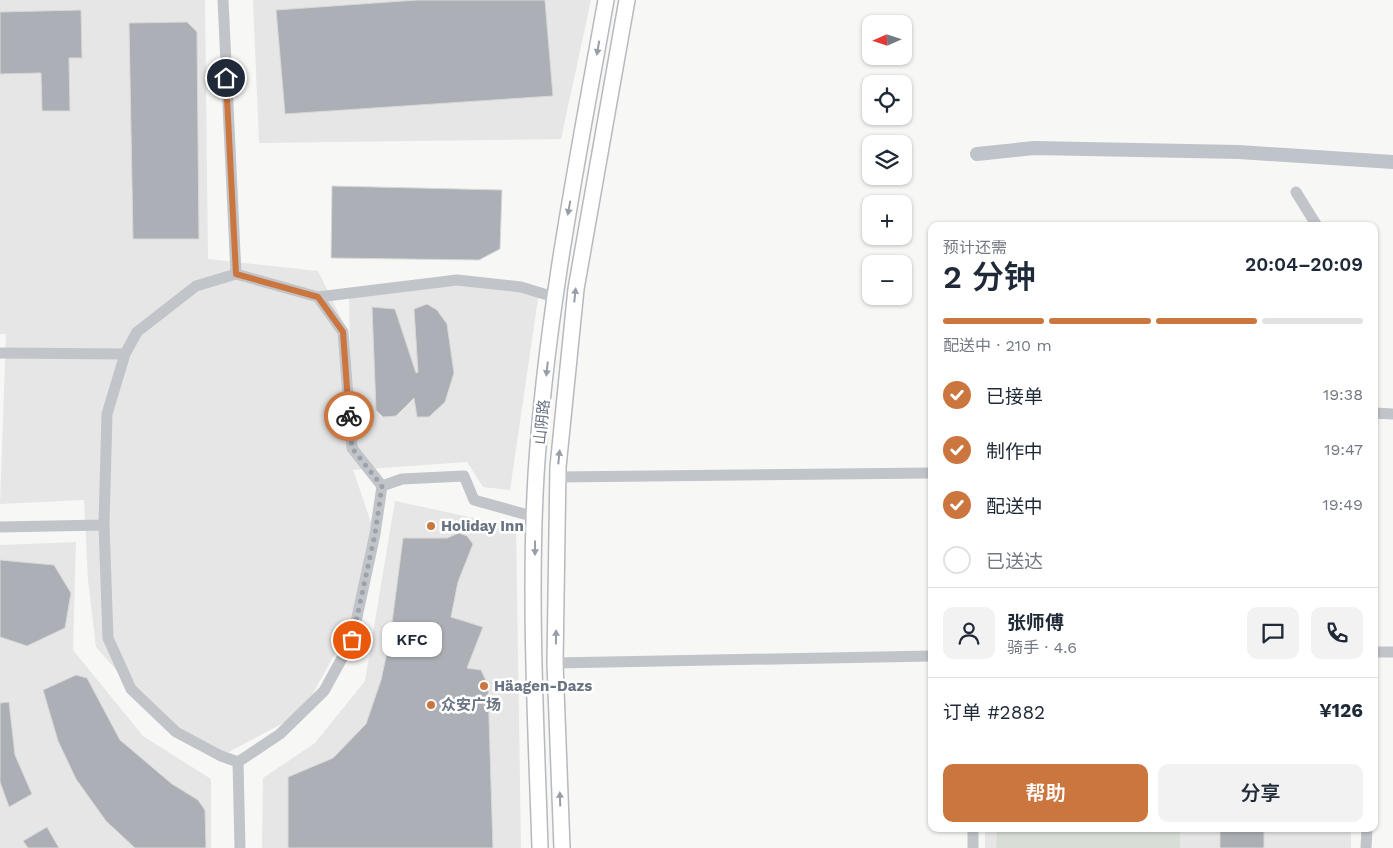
<!DOCTYPE html>
<html lang="zh">
<head>
<meta charset="utf-8">
<style>
	:root { --surface:#fff; --page:#f2f2f3; --text:#1f2937; --muted:#747a83; --line:#e0e1e3; --accent:#cc763f }
	body { margin:0; font-family:"Work Sans","Noto Sans SC",sans-serif; background:var(--page); color:var(--text); height:100vh; display:flex; flex-direction:column; font-size:19px; white-space:nowrap }
	* { box-sizing:border-box; margin:0 }
	p { font-size:16px; color:var(--muted) }
	.icon { flex:none; width:28px; height:28px; fill:none; stroke:currentColor; stroke-width:2; stroke-linecap:round; stroke-linejoin:round }
	.map { position:relative; flex:1; overflow:hidden }
	.panel { position:absolute; left:928px; top:222px; width:450px; height:610px; display:flex; flex-direction:column; background:var(--surface); border-radius:10px; box-shadow:0 1px 4px #0004 }
	.panel>* { flex:none }
	.needle { width:32px; rotate:267deg }
	.tools { position:absolute; left:862px; top:15px; display:grid; gap:10px }
	.tools a { display:grid; place-items:center; width:50px; height:50px; border-radius:10px; background:var(--surface); box-shadow:0 1px 4px #0004; font-size:25px }
	.pin { position:absolute; display:grid; place-items:center; width:42px; height:42px; color:#fff; margin:-21px; border:2px solid #fff; border-radius:50%; box-shadow:0 1px 5px #0007 }
	.courier { position:absolute; display:grid; place-items:center; width:50px; height:50px; margin:-25px; border:4px solid #cc763f; border-radius:50%; background:#fff; color:#222; box-shadow:0 1px 6px #0007 }
	.bubble { position:absolute; height:35px; border-radius:10px; background:var(--surface); box-shadow:0 1px 4px #0004; font-size:16px; font-weight:600; line-height:35px; text-align:center }
	.head em { font-style:normal; font-weight:600 }
	.head div { display:flex; flex-direction:column-reverse }
	.head { display:flex; align-items:center; justify-content:space-between; height:85px; padding:0 15px }
	h1 { font-size:32px; font-weight:600; line-height:38px }
	.bar { display:grid; grid-template-columns:repeat(4,1fr); gap:8px 5px; align-content:center; height:60px; padding:0 15px }
	.bar i { height:6px; border-radius:4px; background:var(--line) }
	.bar .selected { background:var(--accent) }
	.bar p { grid-column:span 4 }
	.line { display:flex; align-items:center; gap:12px; padding:0 15px; border-top:1px solid var(--line) }
	.line div { flex:1 }
	.round { display:grid; place-items:center; flex:none; width:52px; height:52px; border-radius:10px; background:var(--page) }
	ol { padding:0 15px; list-style:none }
	li { display:flex; align-items:center; gap:15px; height:55px }
	li p { margin-inline-start:auto }
	li .icon { padding:5px; border-radius:50%; background:var(--accent); color:#fff; stroke-width:4 }
	li:last-child { color:var(--muted) }
	li i { width:28px; height:28px; border:2px solid var(--line); border-radius:50% }
	.action { display:flex; gap:10px; margin-top:auto; padding:10px 15px }
	.action a { flex:1; height:58px; border-radius:10px; background:var(--accent); color:#fff; font-size:20px; font-weight:600; line-height:58px; text-align:center }
	.action a+a { background:var(--page); color:var(--text) }
	.map>svg:first-child { display:block }
</style>
</head>
<body>
<div class="map">
<svg width="1393" height="848" viewBox="0 0 1393 848">
	<rect width="100%" height="100%" fill="#f7f7f5"/>
	<path fill="#e5e6e5" d="M0,0H205L208,259L318,271L347,330L351,425L349,293L490,283L539,292L510,490L483,487L467,462L353,470L375,534L347,632L302,713L221,756L192,740L146,704L96,647L88,580L84,500L0,504L6,334H0Z
		M253,0H591L561,139L259,143Z
		M395,501L516,527L521,848H262L263,778L315,743L365,681Z
		M76,542L73,650L143,736L211,779V848H0V545Z
		M985,829H1351V848H985Z"/>
	<path fill="#d8ddd6" d="M997,829H1180V848H996Z"/>
	<g fill="none" stroke-linecap="round" stroke-linejoin="round">
		<path stroke="#bec4ca" stroke-width="14" d="M977,154L1034,148L1239,152L1393,162"/>
	</g>
	<path fill="#acb0b6" stroke="#d8d9d7" d="M417,0H545L553,96L285,114L276,10Z
		M81,10L82,58H69L70,111H42L41,73L0,74V12Z
		M187,22L197,32L199,239H133L129,23Z
		M332,186L502,190L500,249L479,260L331,258Z
		M427,304L437,310L447,324L454,373L445,402L429,417H417L414,398L396,416L383,417L376,410L372,307L395,309L416,373L418,372L414,309Z
		M459,533L467,536L473,544L458,582L451,617L483,627L467,668L481,670L488,685L493,848H288V777L333,758L366,724L381,680L390,638L403,538H447Z
		M0,560L54,565L71,593L65,628L27,646L0,637Z
		M76,675L87,678L120,740L172,784L198,800L205,810L206,848H135L106,821L76,779L58,741L43,690Z
		M9,702L15,755L32,794L9,807L0,782V703Z
		M47,827L59,848H28L23,841Z
		M1220,829H1264V848H1220Z"/>
	<g fill="none" stroke-linecap="round" stroke-linejoin="round">
		<defs>
			<path id="secondary" d="M540,848C536,724 529,599 536,475C546,315 578,157 606,0
				M562,848L555,663L558,467L576,289L627,0"/>
		</defs>
		<use href="#secondary" stroke="#b6b9be" stroke-width="18"/>
		<path stroke="#c1c4c8" stroke-width="11" d="M223,0L236,274
			M1296,192L1317,226
			M318,297L457,280L521,287L554,297
			M0,353L125,354
			M1374,413L1393,414
			M558,477L931,473
			M104,525L107,414L125,354L137,332L196,286L236,274L318,297L343,332L352,448L382,486
			M0,527L104,525L108,638L131,689L176,732L221,756L238,762
			M1374,652H1393
			M555,663L931,656
			M238,762L280,734L324,691L352,640L375,534L382,486L402,479L464,476L474,500L535,517
			M238,762L240,848
			M973,829V848
			M1366,848L1367,829"/>
		<use href="#secondary" stroke="#fff" stroke-width="15"/>
	</g>
	<defs><path id="oneway-solid" d="M-6-.8H1V-3.2L6.5 0L1 3.2V.8H-6Z" transform="scale(1.25)"/></defs>
	<g fill="#979ea8">
		<use href="#oneway-solid" transform="translate(598 48) rotate(100)"/>
		<use href="#oneway-solid" transform="translate(569 208) rotate(100)"/>
		<use href="#oneway-solid" transform="translate(575 295) rotate(-84)"/>
		<use href="#oneway-solid" transform="translate(547 369) rotate(96)"/>
		<use href="#oneway-solid" transform="translate(559 457) rotate(-84)"/>
		<use href="#oneway-solid" transform="translate(535 548) rotate(90)"/>
		<use href="#oneway-solid" transform="translate(556 637) rotate(-89)"/>
		<use href="#oneway-solid" transform="translate(560 799) rotate(-92)"/>
	</g>
	<g fill="none" stroke-linecap="round" stroke-linejoin="round">
		<path stroke="#9ba2aa" stroke-width="5" stroke-dasharray="0 9" d="M349,416L352,448L382,486L375,534L352,640"/>
		<path stroke="#cc763f" stroke-width="6" d="M226,78L236,274L318,297L343,332L349,416"/>
	</g>
	<g fill="#cc763f" stroke="#fff" stroke-width="2">
		<circle cx="431" cy="526" r="5"/>
		<circle cx="484" cy="686" r="5"/>
		<circle cx="431" cy="705" r="5"/>
	</g>
	<g text-anchor="middle" stroke-width="5" stroke-linejoin="round" paint-order="stroke">
		<g font-size="15" fill="#6a7482" stroke="#fff">
			<text transform="translate(542 422) rotate(-84)" y="5">山阴路</text>
		</g>
		<g font-size="15" font-weight="bold" fill="#6a7482" stroke="#fff" text-anchor="start">
			<text x="441" y="531">Holiday Inn</text>
			<text x="494" y="691">Häagen-Dazs</text>
			<text x="441" y="710">众安广场</text>
		</g>
	</g>
</svg>
<div class="tools">
<a><svg class="needle" viewBox="-14 -14 28 28"><path d="M0-13l5 13h-10z" fill="#e53935"/><path d="M0 13l5-13h-10z" fill="#747a83"/></svg></a>
<a><svg class="icon" aria-label="locate" viewBox="0 0 24 24"><circle cx="12" cy="12" r="6"/><path d="M12 2v4M12 18v4M2 12h4M18 12h4"/></svg></a>
<a><svg class="icon" aria-label="layers" viewBox="0 0 24 24"><path d="M12 4l9 5-9 5-9-5zM3 14l9 5 9-5"/></svg></a>
<a>+</a>
<a>−</a>
</div>
<div class="pin" style="left:352px;top:640px;background:#ea580c"><svg class="icon" aria-label="bag" viewBox="0 0 24 24"><path d="M5 8h14l-1 12H6zM9 8a3 3 0 0 1 6 0"/></svg></div>
<div class="pin" style="left:226px;top:78px;background:#1f2937"><svg class="icon" aria-label="home" viewBox="0 0 24 24"><path d="M3 11l9-7 9 7M6 9v11h12V9"/></svg></div>
<div class="courier" style="left:349px;top:416px"><svg class="icon" aria-label="bike" viewBox="0 0 24 24"><circle cx="6" cy="16" r="4"/><circle cx="18" cy="16" r="4"/><path d="M6 16l4-8h5l3 8M10 8l3 8H6M13 5h3"/></svg></div>
<div class="bubble" style="left:382px;top:622px;width:60px">KFC</div>
<section class="panel">
<div class="head"><div><h1>2 分钟</h1><p>预计还需</p></div><em>20:04–20:09</em></div>
<div class="bar"><i class="selected"></i><i class="selected"></i><i class="selected"></i><i></i><p>配送中 · 210 m</p></div>
<ol>
<li><svg class="icon" aria-label="check" viewBox="0 0 24 24"><path d="M5 12l5 5 9-10"/></svg>已接单<p>19:38</p></li>
<li><svg class="icon" aria-label="check" viewBox="0 0 24 24"><path d="M5 12l5 5 9-10"/></svg>制作中<p>19:47</p></li>
<li><svg class="icon" aria-label="check" viewBox="0 0 24 24"><path d="M5 12l5 5 9-10"/></svg>配送中<p>19:49</p></li>
<li><i></i>已送达</li>
</ol>
<div class="line" style="height:90px"><a class="round"><svg class="icon" aria-label="person" viewBox="0 0 24 24"><circle cx="12" cy="8" r="4"/><path d="M4 21q1-7 8-7t8 7"/></svg></a><div><b>张师傅</b><p>骑手 · 4.6</p></div><a class="round"><svg class="icon" aria-label="chat" viewBox="0 0 24 24"><path d="M4 5h16v11H9l-5 4z"/></svg></a><a class="round"><svg class="icon" aria-label="phone" viewBox="0 0 24 24"><path d="M5 4h4l2 5-3 2q2 4 5 5l2-3 5 2v4C11 20 4 13 5 4z"/></svg></a></div>
<div class="line" style="height:65px"><div>订单 #2882</div><b>¥126</b></div>
<div class="action"><a>帮助</a><a>分享</a></div>
</section>
</div>
</body>
</html>
